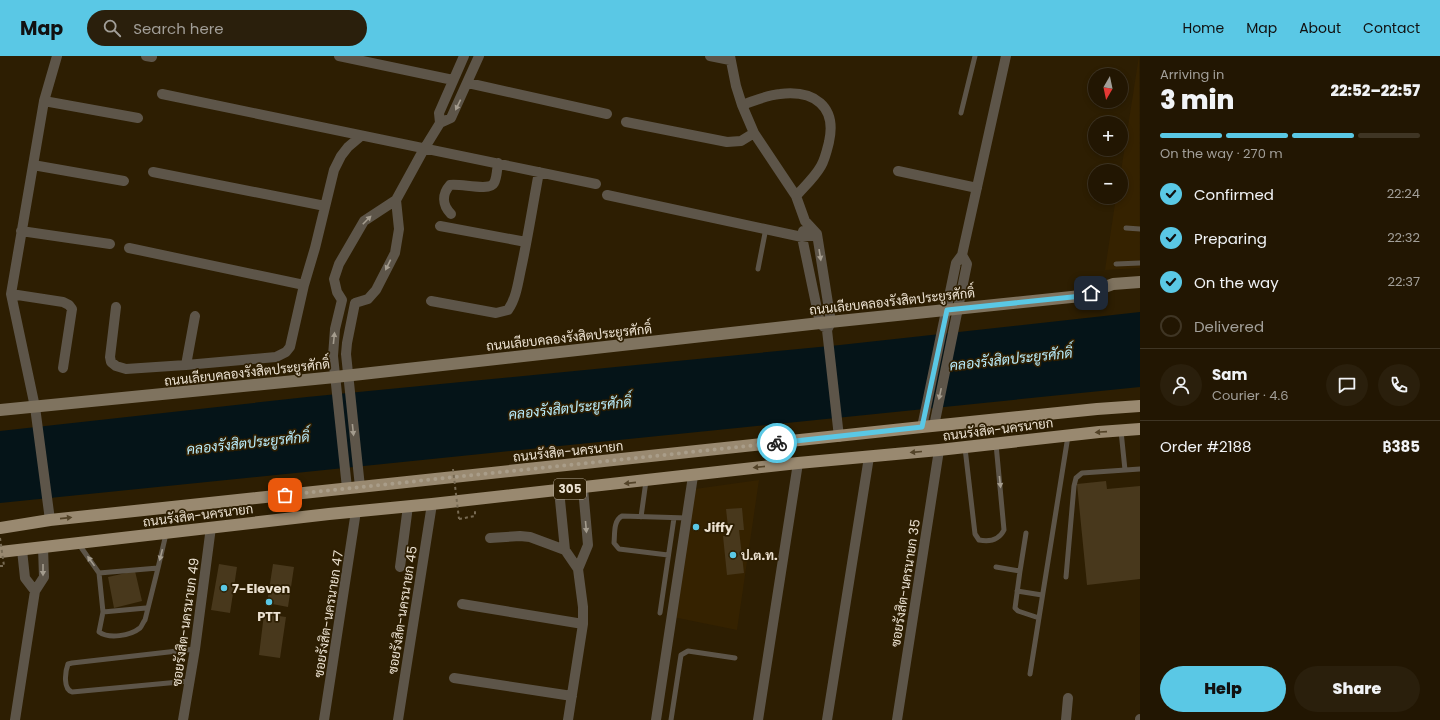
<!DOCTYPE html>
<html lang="en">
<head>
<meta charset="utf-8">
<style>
	:root { --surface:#221602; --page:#2a1f0c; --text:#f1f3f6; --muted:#a29f99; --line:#3f3524; --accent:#5ac8e5 }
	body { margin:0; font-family:Poppins,Sarabun,sans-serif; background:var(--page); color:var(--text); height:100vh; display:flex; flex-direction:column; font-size:15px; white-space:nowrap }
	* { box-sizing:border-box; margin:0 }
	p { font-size:13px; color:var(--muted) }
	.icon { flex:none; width:22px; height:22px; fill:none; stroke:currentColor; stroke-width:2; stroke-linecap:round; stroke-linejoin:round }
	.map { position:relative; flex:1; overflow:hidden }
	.details { display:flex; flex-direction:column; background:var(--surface); width:300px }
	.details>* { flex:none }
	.needle { width:26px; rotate:189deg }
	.buttons { position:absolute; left:1088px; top:12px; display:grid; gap:8px }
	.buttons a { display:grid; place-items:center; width:40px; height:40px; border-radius:50%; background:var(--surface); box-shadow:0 2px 6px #0003,0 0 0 1px var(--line); font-size:20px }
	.pin { position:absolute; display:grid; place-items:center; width:34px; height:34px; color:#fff; margin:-17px; border-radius:8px; box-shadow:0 2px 6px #0006 }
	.courier { position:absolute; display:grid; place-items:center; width:40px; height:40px; margin:-20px; border:3px solid #5ac8e5; border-radius:50%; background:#fff; color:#222; box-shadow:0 1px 5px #0007 }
	.summary em { font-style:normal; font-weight:800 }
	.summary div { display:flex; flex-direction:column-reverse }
	.summary { display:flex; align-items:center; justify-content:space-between; height:68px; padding:0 20px }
	h1 { font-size:26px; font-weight:800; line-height:30px }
	.bar { display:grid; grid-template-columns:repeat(4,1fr); gap:6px 4px; align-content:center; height:48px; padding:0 20px }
	.bar i { height:5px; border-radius:3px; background:var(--line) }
	.bar .active { background:var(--accent) }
	.bar p { grid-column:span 4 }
	.line { display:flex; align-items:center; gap:10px; padding:0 20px; border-top:1px solid var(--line) }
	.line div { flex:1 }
	.round { display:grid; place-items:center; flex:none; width:42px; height:42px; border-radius:21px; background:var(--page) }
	ol { padding:0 20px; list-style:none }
	li { display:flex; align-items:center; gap:12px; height:44px }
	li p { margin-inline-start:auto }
	li .icon { padding:4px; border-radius:50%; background:var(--accent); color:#111; stroke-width:4 }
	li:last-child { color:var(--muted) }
	li i { width:22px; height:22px; border:2px solid var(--line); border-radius:50% }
	.action { display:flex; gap:8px; margin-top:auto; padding:8px 20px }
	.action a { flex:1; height:46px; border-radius:24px; background:var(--accent); color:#111; font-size:16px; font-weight:800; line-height:46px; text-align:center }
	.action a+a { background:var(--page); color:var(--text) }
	header { display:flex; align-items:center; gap:24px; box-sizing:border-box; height:56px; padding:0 20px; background:var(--accent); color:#111 }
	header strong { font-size:19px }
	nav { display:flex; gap:22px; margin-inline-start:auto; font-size:14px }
	.search { width:280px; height:36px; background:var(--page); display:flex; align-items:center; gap:10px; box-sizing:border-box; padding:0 14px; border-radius:22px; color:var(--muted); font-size:15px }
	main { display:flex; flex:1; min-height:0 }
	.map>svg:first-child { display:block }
</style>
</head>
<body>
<header>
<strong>Map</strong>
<div class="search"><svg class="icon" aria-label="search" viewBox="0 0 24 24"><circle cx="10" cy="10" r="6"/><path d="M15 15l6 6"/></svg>Search here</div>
<nav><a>Home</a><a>Map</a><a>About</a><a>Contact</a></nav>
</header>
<main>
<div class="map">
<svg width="1140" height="664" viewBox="0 0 1140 664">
	<rect width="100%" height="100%" fill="#2d1e02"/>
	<path fill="#352200" d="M1139,0L1140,212L1105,214L1116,141H1121V115Z
		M759,424L737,574L673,561L695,433Z"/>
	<path fill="#051418" d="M1140,256V331L0,447V375L307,341L840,289Z"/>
	<path fill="#48381c" d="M1106,425L1107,433L1140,430V523L1087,529L1077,428Z
		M742,452L744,474H739L744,517L727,519L723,480H729L726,453Z
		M219,508L237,511L230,557L211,554Z
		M273,508L294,511L288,551L267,547Z
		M135,515L142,545L114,552L108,521Z
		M264,558L286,561L280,602L259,599Z"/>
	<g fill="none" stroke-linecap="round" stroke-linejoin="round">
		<path stroke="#776a53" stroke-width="2" stroke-dasharray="3 3" stroke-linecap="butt" d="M459,463L475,460V454
			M0,510H4"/>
		<path stroke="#5d5549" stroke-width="5" d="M961,57L975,0
			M1126,172L1140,173
			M1116,208L1140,207
			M758,213L766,172
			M1121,375L1125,414
			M965,392L975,478L979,484C989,486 999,484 1004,474L996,388
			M641,461L646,425
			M1026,477L1020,515L1015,552L1018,555L1039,562
			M78,487L99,517L158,512L166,478
			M668,499L619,493L614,487C615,478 613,465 622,460L687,462
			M996,511L1020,515
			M99,517L103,556L99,576C109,583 130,580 140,572C142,570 143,566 145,564L158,512
			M1066,521L1074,430L1076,422L1082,417L1140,413
			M1017,535L1042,539
			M103,556L146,552
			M660,557L674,462
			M1030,618L1068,380
			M190,625L72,636C63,633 65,616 68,608L72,607L195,593
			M671,664L681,599L688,595L735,602"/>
		<path stroke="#5d5549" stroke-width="10" d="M146,0L152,1
			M339,0L453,24
			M710,0L730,4
			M730,0L736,30L742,49L754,77L796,140L805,165L817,178L831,266L827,274L839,381
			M468,27L607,58
			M162,38L596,128
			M44,45L138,62
			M742,49C754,45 767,39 780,38C814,34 837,50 829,86C827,94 825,103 821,110C815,121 804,131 796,140
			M626,66L727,86L741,85L754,77
			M440,67L439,57L464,0
			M33,109L124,125
			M898,115L977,132
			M153,116L325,150
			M607,139L802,181L817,178
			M451,158C442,149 442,138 450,129C461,127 489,136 494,127C497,122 497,113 498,107
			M440,170L526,186
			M21,175L110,188
			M803,175L802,181L820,267L824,271
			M129,192L304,229
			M11,238L63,246L69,249L72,253L63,312
			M431,245L496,257L508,254C516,243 518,227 521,213C528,181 533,148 539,116
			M116,251L110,301L111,306L116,310L126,313L186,309L276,301L286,296L290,291L304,229L315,192L334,114L341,100L348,91L361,80
			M186,309L195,260
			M934,370L967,208L962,199
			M922,371L956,207L962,199L1006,0
			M360,431L346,298L347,287L355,247L368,243L376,234L395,197L399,173L396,144
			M347,432L333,300L335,273L342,244L337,236L334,223L339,208L364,165L396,144L424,93L440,67L451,62L479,0
			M559,434L565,494L578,513L583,551V568L568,664
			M50,464L35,351L11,238L44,45L57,0
			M490,482L520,480L530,481L565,494
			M22,494L25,522L35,535
			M400,511L408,450
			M578,513L588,489L583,432
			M462,548L583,568
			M454,622L572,640
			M15,664L35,535L44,521L43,491
			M183,664L195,593L211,471
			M324,664L356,455
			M398,664L432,448
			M656,664L693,420
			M758,664L798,407
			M827,664L869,401
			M897,664L939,394
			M1066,664L1068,642
			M1140,664V663"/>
		<path stroke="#7f735f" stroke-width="12" d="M0,354L335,321L820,267L1081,240L1113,228L1140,226"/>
		<path stroke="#998970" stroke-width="12" d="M0,472L50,464L922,371L1097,353L1140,350
			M0,496L329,458L432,448L798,407L939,394L1099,376L1140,373"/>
		<path stroke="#776a53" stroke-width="2" stroke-dasharray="3 3" stroke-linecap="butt" d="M453,413L459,463
			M0,482L4,510"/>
	</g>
	<defs><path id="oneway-solid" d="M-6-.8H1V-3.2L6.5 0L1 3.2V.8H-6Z"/></defs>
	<g fill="#a49c8e">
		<use href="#oneway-solid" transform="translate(458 49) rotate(116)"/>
		<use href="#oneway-solid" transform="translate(367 164) rotate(-45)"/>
		<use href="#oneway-solid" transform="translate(820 199) rotate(81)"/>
		<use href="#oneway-solid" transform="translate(388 209) rotate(116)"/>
		<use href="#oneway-solid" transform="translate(334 282) rotate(-84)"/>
		<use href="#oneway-solid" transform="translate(940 338) rotate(102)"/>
		<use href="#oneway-solid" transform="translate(353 374) rotate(84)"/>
		<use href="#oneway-solid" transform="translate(1000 426) rotate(84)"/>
		<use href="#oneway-solid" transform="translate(586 471) rotate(85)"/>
		<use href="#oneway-solid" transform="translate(161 499) rotate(104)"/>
		<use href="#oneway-solid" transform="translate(91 505) rotate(-126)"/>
		<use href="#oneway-solid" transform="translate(43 514) rotate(90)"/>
	</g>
	<g fill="#534328">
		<use href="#oneway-solid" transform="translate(1101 376) rotate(176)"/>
		<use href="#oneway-solid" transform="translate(916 396) rotate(175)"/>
		<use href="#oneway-solid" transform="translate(759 411) rotate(174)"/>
		<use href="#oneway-solid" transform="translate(630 427) rotate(174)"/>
		<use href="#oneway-solid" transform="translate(66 462) rotate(-6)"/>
	</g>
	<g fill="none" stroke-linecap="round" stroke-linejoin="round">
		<path stroke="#a99d89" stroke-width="4" stroke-dasharray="0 7.2" d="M285,439L777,387"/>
		<path stroke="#5ac8e5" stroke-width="5" d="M777,387L922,371L947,254L1082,240L1091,237"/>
	</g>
	<g fill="#5ac8e5" stroke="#2d1e02" stroke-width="1.5">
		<circle cx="696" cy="471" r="4"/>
		<circle cx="733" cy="499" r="4"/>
		<circle cx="224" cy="532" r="4"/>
		<circle cx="269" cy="546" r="4"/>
	</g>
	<g text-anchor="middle" stroke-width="3.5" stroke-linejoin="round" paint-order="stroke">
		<rect fill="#2d1e02" stroke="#b3a794" stroke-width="1" x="554" y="423" width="32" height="20" rx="3"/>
		<g font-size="12" font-weight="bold" fill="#ece2d2">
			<text x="570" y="437">305</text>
		</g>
		<g font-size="13" fill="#ece2d2" stroke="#2d1e02">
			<text transform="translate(892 245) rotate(-6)" y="5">ถนนเลียบคลองรังสิตประยูรศักดิ์</text>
			<text transform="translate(569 281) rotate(-6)" y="5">ถนนเลียบคลองรังสิตประยูรศักดิ์</text>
			<text transform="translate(247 316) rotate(-6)" y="5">ถนนเลียบคลองรังสิตประยูรศักดิ์</text>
			<text transform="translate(998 373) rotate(-7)" y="5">ถนนรังสิต-นครนายก</text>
			<text transform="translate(568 395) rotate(-6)" y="5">ถนนรังสิต-นครนายก</text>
			<text transform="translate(198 459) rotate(-7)" y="5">ถนนรังสิต-นครนายก</text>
			<text transform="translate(905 527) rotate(-81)" y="5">ซอยรังสิต-นครนายก 35</text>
			<text transform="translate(402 554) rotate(-81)" y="5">ซอยรังสิต-นครนายก 45</text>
			<text transform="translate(328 558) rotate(-81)" y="5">ซอยรังสิต-นครนายก 47</text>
			<text transform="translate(185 566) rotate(-82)" y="5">ซอยรังสิต-นครนายก 49</text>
		</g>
		<g font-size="13" font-weight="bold" fill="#ece2d2" stroke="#2d1e02" text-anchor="start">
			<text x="704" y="476">Jiffy</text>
			<text x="741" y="504">ป.ต.ท.</text>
			<text x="232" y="537">7-Eleven</text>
			<text x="269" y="565" text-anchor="middle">PTT</text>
		</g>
		<g font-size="14" font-style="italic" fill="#baeefe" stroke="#2d1e02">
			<text transform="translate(1011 303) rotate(-6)" y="5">คลองรังสิตประยูรศักดิ์</text>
			<text transform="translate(570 352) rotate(-6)" y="5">คลองรังสิตประยูรศักดิ์</text>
			<text transform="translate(248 387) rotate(-6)" y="5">คลองรังสิตประยูรศักดิ์</text>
		</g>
	</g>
</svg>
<div class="buttons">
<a><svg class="needle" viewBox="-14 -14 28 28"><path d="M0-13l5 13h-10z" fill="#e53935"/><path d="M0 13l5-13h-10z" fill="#a29f99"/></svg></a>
<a>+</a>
<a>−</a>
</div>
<div class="pin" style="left:285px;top:439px;background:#ea580c"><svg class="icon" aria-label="bag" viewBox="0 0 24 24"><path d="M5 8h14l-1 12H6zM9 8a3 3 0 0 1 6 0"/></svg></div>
<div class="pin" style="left:1091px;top:237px;background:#1f2937"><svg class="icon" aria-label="home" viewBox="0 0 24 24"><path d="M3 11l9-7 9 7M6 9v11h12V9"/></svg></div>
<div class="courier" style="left:777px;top:387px"><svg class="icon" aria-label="bike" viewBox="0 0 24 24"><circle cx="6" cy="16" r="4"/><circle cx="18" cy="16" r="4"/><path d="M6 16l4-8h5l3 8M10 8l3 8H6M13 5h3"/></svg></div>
</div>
<section class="details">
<div class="summary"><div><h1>3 min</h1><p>Arriving in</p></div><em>22:52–22:57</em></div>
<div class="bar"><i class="active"></i><i class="active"></i><i class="active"></i><i></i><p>On the way · 270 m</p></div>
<ol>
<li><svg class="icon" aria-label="check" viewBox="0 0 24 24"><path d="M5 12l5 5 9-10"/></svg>Confirmed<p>22:24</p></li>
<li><svg class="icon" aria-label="check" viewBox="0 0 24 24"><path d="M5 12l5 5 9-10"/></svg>Preparing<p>22:32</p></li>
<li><svg class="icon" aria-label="check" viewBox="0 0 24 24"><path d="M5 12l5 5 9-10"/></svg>On the way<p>22:37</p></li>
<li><i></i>Delivered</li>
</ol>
<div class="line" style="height:72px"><a class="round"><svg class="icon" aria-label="person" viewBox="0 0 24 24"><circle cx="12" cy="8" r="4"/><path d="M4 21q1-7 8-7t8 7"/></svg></a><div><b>Sam</b><p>Courier · 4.6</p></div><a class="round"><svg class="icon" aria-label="chat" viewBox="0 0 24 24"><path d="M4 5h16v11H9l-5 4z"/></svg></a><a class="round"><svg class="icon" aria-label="phone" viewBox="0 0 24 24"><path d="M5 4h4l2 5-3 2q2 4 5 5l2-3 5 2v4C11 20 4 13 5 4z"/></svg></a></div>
<div class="line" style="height:52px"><div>Order #2188</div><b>฿385</b></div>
<div class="action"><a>Help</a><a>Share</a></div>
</section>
</main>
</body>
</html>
